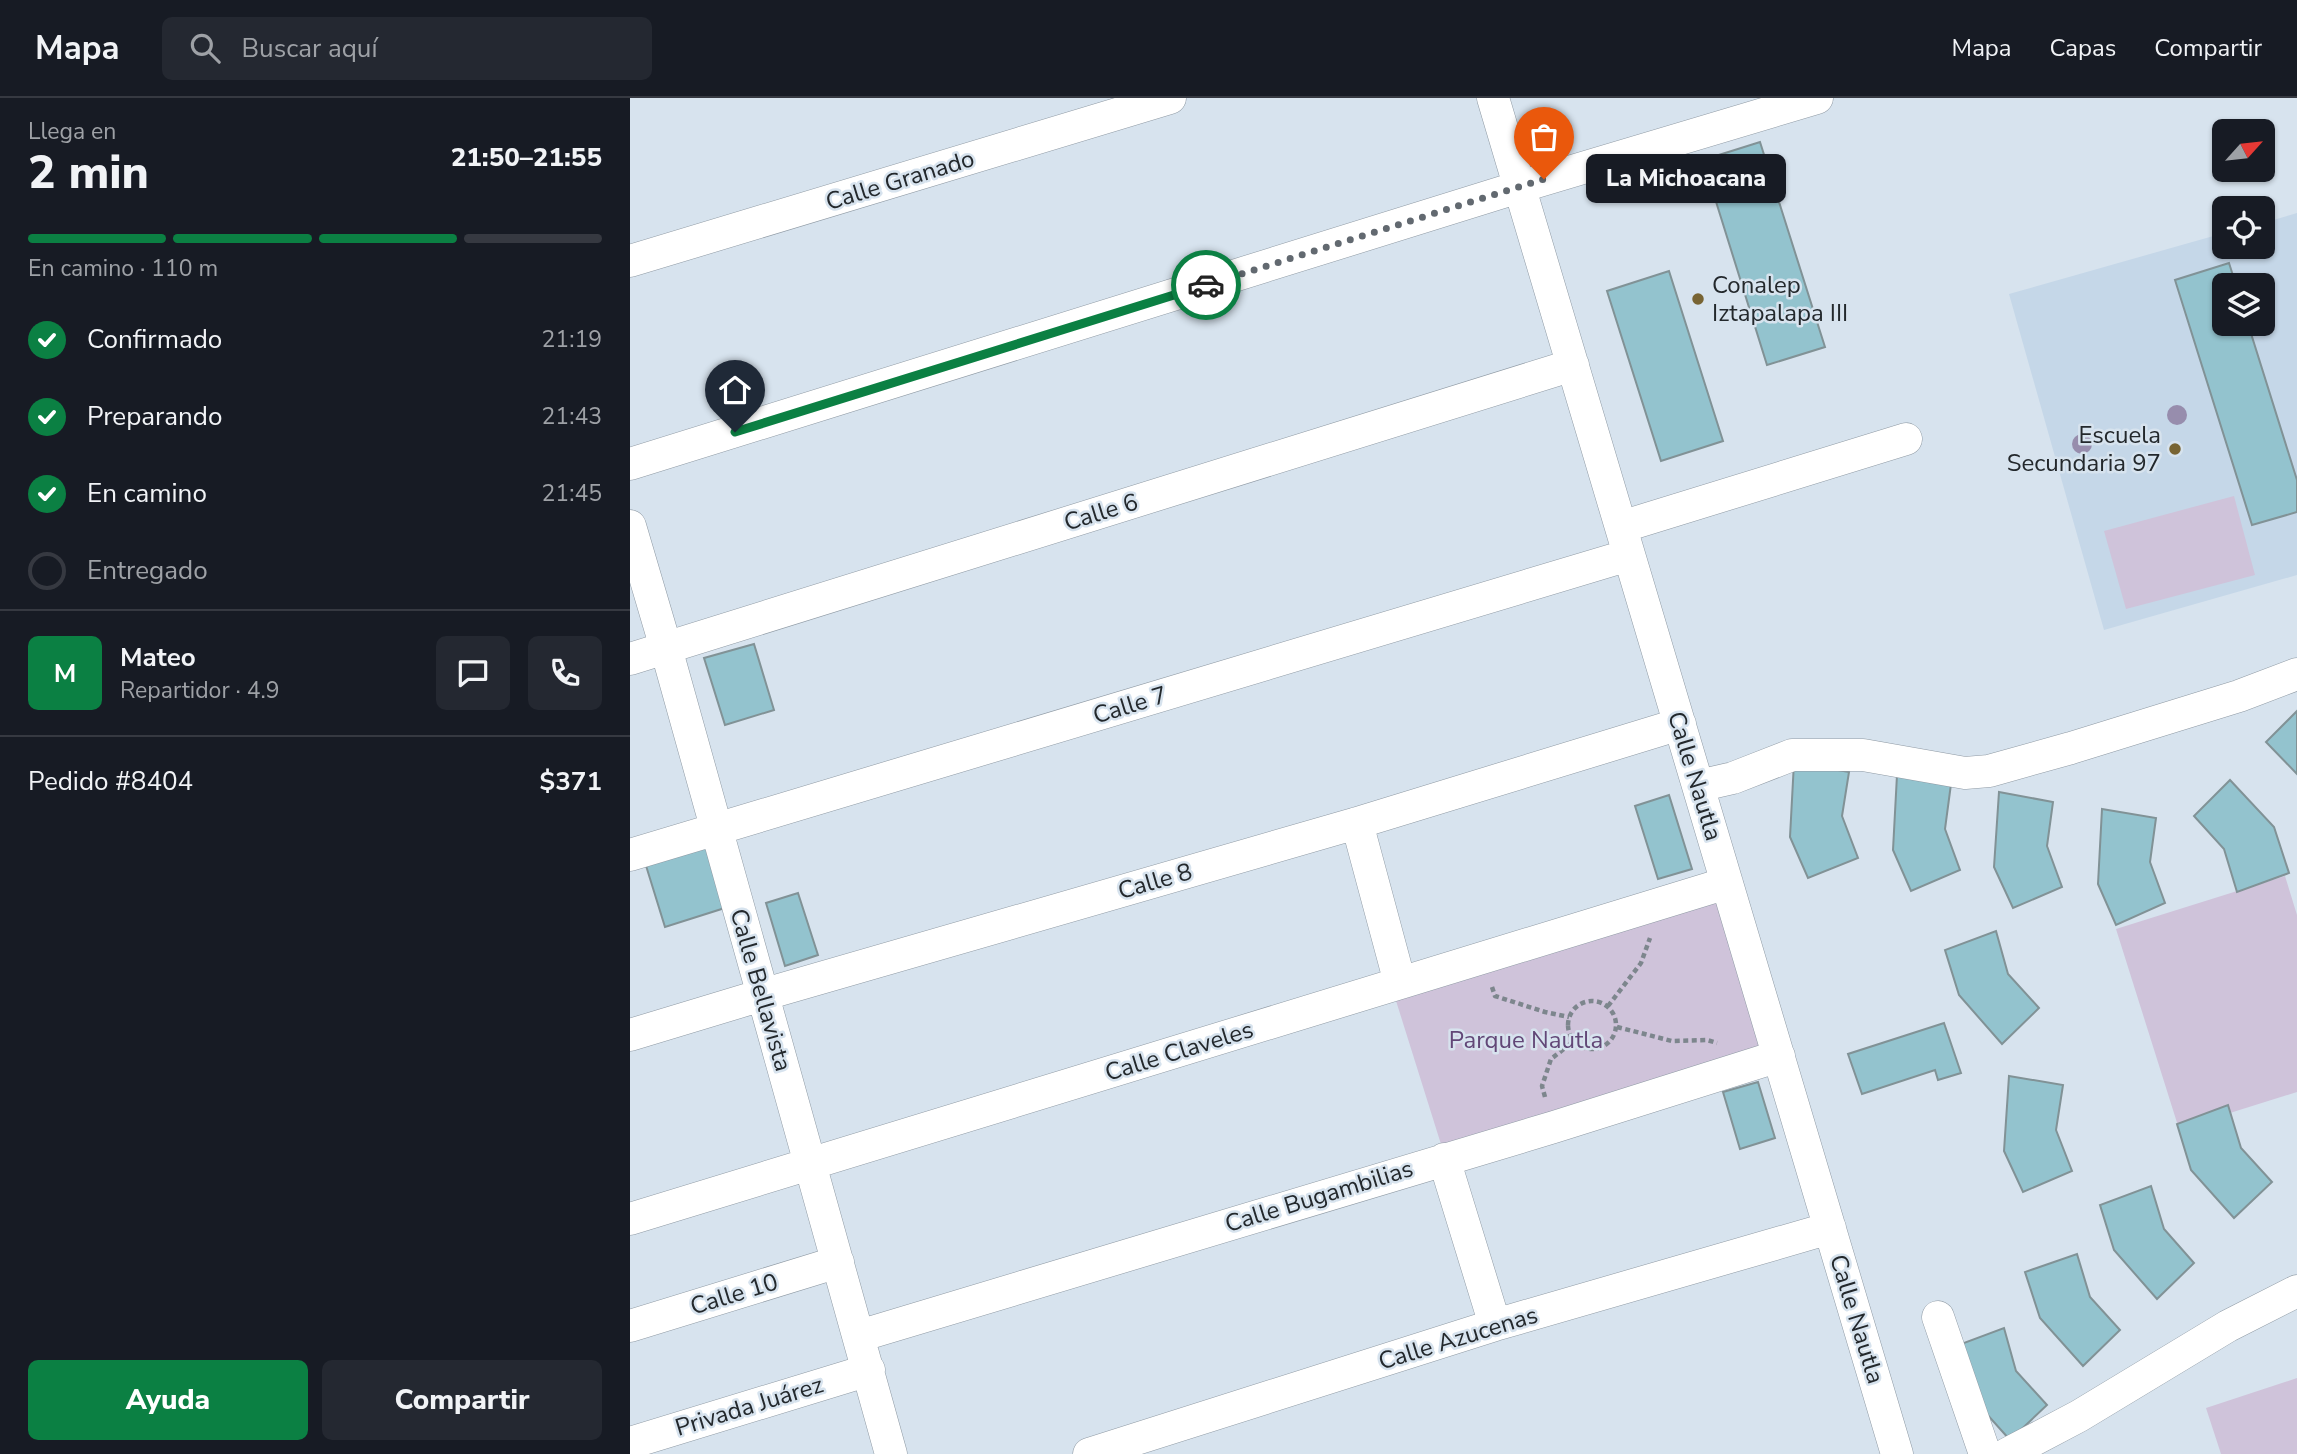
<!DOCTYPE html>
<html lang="es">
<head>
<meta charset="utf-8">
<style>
	:root { --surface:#171b24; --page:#242831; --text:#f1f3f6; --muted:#9ea1a6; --line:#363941; --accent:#0b8043 }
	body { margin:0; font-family:"Nunito Sans",sans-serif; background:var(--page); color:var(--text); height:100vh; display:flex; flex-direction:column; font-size:26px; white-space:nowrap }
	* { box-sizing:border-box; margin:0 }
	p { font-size:23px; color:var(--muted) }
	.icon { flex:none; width:38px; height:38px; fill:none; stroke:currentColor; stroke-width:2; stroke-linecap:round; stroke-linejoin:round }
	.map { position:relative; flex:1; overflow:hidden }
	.details { display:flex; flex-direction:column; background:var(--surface); width:630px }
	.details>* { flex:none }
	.needle { width:46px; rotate:63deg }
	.tools { position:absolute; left:1582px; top:21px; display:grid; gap:14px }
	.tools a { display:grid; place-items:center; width:63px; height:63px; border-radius:10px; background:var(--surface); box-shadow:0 2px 5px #0004; font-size:35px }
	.pin { position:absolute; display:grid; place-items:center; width:60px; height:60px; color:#fff; margin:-72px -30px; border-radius:50% 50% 50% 0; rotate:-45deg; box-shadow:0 0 7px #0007 }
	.pin .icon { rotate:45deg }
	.courier { position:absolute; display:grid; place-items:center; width:70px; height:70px; margin:-35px; border:5px solid #0b8043; border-radius:50%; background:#fff; color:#222; box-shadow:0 2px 9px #0007 }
	.bubble { position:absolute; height:49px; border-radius:10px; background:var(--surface); box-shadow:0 2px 5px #0004; font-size:23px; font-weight:800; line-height:49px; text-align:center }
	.summary em { font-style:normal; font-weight:800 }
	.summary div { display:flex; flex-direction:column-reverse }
	.summary { display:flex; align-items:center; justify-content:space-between; height:119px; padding:0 28px }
	h1 { font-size:46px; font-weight:800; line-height:52px }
	.bar { display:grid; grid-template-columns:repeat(4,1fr); gap:10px 7px; align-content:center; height:84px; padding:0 28px }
	.bar i { height:9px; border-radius:5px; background:var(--line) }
	.bar .active { background:var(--accent) }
	.bar p { grid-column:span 4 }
	.line { display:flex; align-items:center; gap:18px; padding:0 28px; border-top:2px solid var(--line) }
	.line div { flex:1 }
	.round { display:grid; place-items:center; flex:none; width:74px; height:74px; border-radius:10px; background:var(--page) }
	ol { padding:0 28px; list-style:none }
	li { display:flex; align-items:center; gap:21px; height:77px }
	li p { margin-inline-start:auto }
	li .icon { padding:7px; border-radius:50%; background:var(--accent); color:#fff; stroke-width:4 }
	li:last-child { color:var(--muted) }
	li i { width:38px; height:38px; border:4px solid var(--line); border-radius:50% }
	.button { display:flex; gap:14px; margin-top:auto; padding:14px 28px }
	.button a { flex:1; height:80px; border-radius:10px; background:var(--accent); color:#fff; font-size:28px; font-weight:800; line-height:80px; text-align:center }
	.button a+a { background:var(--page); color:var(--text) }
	header { display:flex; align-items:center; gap:42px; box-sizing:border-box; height:98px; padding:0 35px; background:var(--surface); border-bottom:2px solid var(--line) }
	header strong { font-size:33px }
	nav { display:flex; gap:38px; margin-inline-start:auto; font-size:24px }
	.search { width:490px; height:63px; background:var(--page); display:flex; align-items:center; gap:18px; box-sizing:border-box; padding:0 24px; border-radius:10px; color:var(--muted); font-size:26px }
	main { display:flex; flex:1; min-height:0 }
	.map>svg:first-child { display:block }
</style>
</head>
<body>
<header>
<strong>Mapa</strong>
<div class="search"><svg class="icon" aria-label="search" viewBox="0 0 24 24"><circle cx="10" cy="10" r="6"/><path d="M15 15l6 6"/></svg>Buscar aquí</div>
<nav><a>Mapa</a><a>Capas</a><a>Compartir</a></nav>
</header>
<main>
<section class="details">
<div class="summary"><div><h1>2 min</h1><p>Llega en</p></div><em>21:50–21:55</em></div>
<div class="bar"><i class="active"></i><i class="active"></i><i class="active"></i><i></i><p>En camino · 110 m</p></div>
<ol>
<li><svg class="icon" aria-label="check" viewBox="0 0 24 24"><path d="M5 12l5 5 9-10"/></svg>Confirmado<p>21:19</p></li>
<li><svg class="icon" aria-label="check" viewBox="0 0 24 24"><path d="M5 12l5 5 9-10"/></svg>Preparando<p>21:43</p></li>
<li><svg class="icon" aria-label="check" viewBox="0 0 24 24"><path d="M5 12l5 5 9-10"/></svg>En camino<p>21:45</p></li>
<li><i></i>Entregado</li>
</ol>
<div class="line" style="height:126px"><b class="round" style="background:var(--accent);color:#fff">M</b><div><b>Mateo</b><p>Repartidor · 4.9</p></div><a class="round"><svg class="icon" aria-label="chat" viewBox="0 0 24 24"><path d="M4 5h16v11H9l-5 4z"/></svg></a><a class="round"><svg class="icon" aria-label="phone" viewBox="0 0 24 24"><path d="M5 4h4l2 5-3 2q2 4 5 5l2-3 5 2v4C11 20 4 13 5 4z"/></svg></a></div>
<div class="line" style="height:91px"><div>Pedido #8404</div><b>$371</b></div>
<div class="button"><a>Ayuda</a><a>Compartir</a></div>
</section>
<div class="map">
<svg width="1667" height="1356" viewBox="0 0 1667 1356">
	<rect width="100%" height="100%" fill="#d7e3ee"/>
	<path fill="#c5d7e8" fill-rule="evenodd" d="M1667,115V477L1474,532L1379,196L1594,135V149H1633V125ZM1594,187H1633V226H1594Z"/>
	<path fill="#cfc3da" d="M1604,398L1625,477L1496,511L1474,433Z
		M1655,778L1667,817V994L1549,1031L1486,831Z
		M1097,785L1149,958L815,1059L762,890Z
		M1667,1280V1356H1591L1576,1310Z"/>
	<path fill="#93c3ce" stroke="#819296" stroke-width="2" d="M1130,44L1195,249L1137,267L1073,62Z
		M1599,165L1606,187H1594V226H1618L1667,382V414L1622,427L1545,182Z
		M1039,173L1093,343L1031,363L977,193Z
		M124,546L144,612L95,627L74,560Z
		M1667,613V676L1636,644Z
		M1164,664L1219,674L1212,718L1228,760L1178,780L1160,739Z
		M1267,677L1321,686L1315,731L1330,772L1281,793L1263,752Z
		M1600,682L1644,729L1659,775L1607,794L1594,751L1564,718Z
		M1369,694L1423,704L1417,748L1432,789L1383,810L1364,769Z
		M1039,697L1062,771L1028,781L1005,708Z
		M1472,711L1526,720L1520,764L1535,805L1486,827L1468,786Z
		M79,737L101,808L35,829L13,758Z
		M168,795L188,857L155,868L136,805Z
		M1366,833L1378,876L1409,910L1372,946L1329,897L1315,852Z
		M1314,925L1331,975L1308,982L1305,972L1232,996L1218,956Z
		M1379,978L1433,987L1426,1032L1442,1073L1393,1094L1374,1053Z
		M1128,984L1145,1040L1110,1051L1093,994Z
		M1598,1007L1611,1050L1642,1084L1604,1120L1561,1072L1547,1026Z
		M1521,1088L1534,1131L1564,1165L1527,1201L1484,1152L1470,1107Z
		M1447,1156L1460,1199L1490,1232L1453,1268L1410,1220L1395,1174Z
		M1374,1230L1386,1273L1417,1307L1380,1342L1337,1294L1323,1249Z"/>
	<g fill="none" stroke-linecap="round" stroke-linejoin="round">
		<defs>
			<path id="minor" d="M863,0L1267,1356
				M0,163L540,0
				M0,366L889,89L1187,0
				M0,428L36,550L261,1356
				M991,429L1276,341
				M0,561L943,267
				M1068,688L1103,680L1162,657H1233L1335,675L1359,673L1441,650L1609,598L1667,576
				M727,725L770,885
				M0,757L999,457
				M0,937L132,897L727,725L1050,626
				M814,1061L865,1227
				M0,1121L1097,785
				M1308,1219L1355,1356
				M0,1228L208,1164
				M229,1238L924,1029L1149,958
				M0,1345L239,1272
				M459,1356L865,1227L1200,1130
				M1377,1356L1449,1318L1598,1228L1667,1193"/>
		</defs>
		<use href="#minor" stroke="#8f9aa4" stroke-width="33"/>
		<path stroke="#7d868d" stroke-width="4.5" stroke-dasharray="5 3.5" stroke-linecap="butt" d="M862,889L865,898L915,914L939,919
			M938 927a24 24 0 1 1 48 0a24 24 0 1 1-48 0Z
			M978,908L1011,865L1020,840
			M987,929L1042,943L1077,942L1087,945
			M915,999L912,988L921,961L944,943"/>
		<use href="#minor" stroke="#fff" stroke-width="32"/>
	</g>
	<g fill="#978dad">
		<circle cx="1547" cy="317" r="10"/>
		<circle cx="1452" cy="346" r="10"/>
	</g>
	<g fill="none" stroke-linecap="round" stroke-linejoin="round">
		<path stroke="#626970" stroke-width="7" stroke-dasharray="0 12.6" d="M576,187L914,81"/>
		<path stroke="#0b8043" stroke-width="9" d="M105,334L576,187"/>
	</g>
	<g fill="#786433" stroke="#d7e3ee" stroke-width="2.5">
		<circle cx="1068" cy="201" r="7"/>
		<circle cx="1545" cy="351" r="7"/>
	</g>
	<g text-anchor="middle" stroke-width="5" stroke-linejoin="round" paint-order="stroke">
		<g font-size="24" fill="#23282c" stroke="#d7e3ee">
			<text transform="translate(270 82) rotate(-17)" y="8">Calle Granado</text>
			<text transform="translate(471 414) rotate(-17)" y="8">Calle 6</text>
			<text transform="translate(500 607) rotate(-17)" y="8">Calle 7</text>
			<text transform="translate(1065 678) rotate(73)" y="8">Calle Nautla</text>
			<text transform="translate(525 783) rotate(-16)" y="8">Calle 8</text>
			<text transform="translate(131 892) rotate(74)" y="8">Calle Bellavista</text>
			<text transform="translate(549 953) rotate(-17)" y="8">Calle Claveles</text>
			<text transform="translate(689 1098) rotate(-17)" y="8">Calle Bugambilias</text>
			<text transform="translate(104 1196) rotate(-17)" y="8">Calle 10</text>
			<text transform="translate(1227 1221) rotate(73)" y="8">Calle Nautla</text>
			<text transform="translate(828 1240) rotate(-17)" y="8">Calle Azucenas</text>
			<text transform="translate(119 1308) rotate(-17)" y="8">Privada Juárez</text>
		</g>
		<g font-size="24" fill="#23282c" stroke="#d7e3ee" text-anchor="start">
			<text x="1082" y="195">Conalep<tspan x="1082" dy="28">Iztapalapa III</tspan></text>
			<text x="1531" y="345" text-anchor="end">Escuela<tspan x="1531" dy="28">Secundaria 97</tspan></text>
		</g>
		<g font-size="24" fill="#624777" stroke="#d7e3ee">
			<text x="896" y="950">Parque Nautla</text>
		</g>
	</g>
</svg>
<div class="tools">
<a><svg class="needle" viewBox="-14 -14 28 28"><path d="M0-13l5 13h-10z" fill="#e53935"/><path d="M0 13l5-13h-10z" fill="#9ea1a6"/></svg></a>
<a><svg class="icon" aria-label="locate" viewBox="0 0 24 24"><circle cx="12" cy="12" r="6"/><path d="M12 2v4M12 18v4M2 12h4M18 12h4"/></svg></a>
<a><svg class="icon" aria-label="layers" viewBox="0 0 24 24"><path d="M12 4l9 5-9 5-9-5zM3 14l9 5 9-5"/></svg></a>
</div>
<div class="pin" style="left:914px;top:81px;background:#ea580c"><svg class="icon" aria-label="bag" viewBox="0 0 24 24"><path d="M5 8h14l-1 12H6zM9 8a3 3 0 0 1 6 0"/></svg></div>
<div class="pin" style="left:105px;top:334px;background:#1f2937"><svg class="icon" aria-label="home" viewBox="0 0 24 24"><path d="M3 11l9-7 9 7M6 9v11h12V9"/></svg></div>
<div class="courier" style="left:576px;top:187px"><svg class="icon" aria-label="car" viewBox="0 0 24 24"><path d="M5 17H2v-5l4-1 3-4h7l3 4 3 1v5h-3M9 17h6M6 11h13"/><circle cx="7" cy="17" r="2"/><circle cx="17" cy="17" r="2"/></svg></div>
<div class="bubble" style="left:956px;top:56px;width:200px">La Michoacana</div>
</div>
</main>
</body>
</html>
